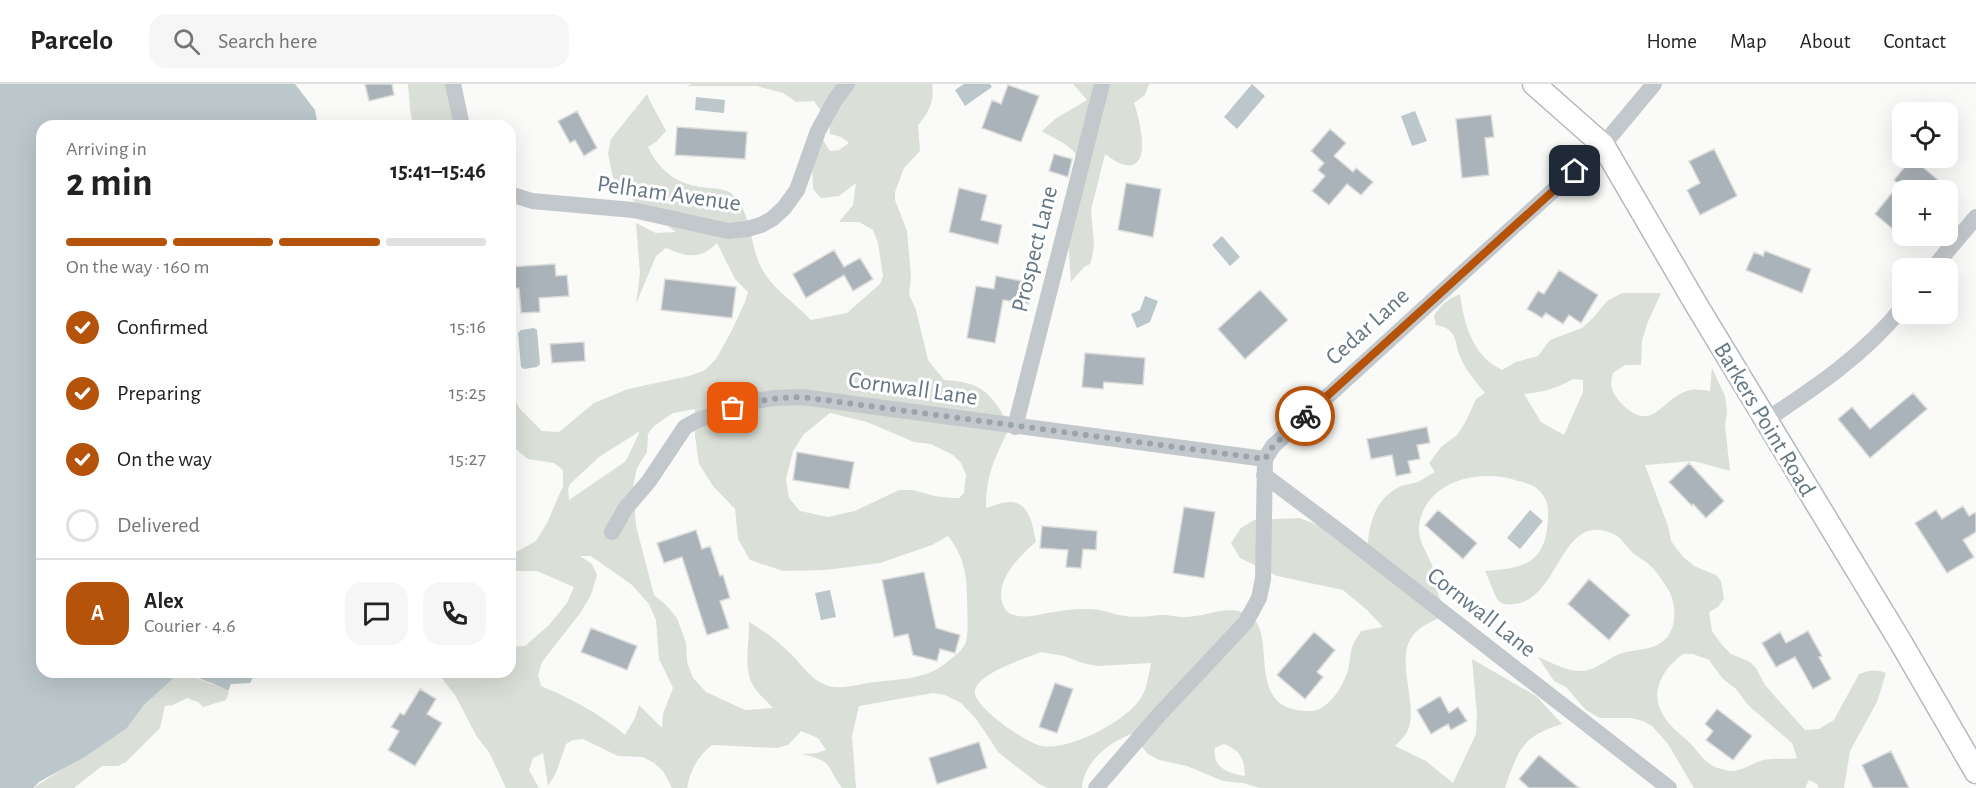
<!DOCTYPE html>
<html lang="en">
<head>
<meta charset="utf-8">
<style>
	:root { --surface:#fff; --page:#f6f6f6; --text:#222; --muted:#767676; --line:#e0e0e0; --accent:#b45309 }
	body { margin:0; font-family:"Alegreya Sans",sans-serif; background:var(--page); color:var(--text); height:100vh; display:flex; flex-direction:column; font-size:22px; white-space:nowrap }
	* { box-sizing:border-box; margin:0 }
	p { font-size:20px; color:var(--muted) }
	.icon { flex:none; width:33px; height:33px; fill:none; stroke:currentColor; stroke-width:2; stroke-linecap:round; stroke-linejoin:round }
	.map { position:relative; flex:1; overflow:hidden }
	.details { position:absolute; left:36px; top:36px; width:480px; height:558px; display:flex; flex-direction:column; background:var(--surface); border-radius:18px; box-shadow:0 6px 24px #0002 }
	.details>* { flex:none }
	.fabs { position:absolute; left:1892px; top:18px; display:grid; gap:12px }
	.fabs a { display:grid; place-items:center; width:66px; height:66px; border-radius:12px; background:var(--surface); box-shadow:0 6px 24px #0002; font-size:30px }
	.pin { position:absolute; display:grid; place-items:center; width:51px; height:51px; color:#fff; margin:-26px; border-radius:12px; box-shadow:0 3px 9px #0006 }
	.courier { position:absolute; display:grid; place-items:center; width:60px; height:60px; margin:-30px; border:4px solid #b45309; border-radius:50%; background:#fff; color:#222; box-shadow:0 2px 8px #0007 }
	.overview em { font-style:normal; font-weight:700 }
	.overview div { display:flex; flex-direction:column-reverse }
	.overview { display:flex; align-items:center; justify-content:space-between; height:102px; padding:0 30px }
	h1 { font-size:39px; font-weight:700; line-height:45px }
	.bar { display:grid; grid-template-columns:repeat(4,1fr); gap:9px 6px; align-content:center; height:72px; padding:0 30px }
	.bar i { height:8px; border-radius:4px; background:var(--line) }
	.bar .active { background:var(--accent) }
	.bar p { grid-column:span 4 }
	.line { display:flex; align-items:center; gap:15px; padding:0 30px; border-top:2px solid var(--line) }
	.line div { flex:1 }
	.round { display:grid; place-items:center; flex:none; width:63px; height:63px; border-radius:18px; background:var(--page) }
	ol { padding:0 30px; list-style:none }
	li { display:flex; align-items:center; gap:18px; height:66px }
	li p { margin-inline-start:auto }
	li .icon { padding:6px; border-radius:50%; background:var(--accent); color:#fff; stroke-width:4 }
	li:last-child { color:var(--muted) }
	li i { width:33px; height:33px; border:3px solid var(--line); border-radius:50% }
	header { display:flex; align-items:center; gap:36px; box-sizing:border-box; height:84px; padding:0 30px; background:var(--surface); border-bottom:2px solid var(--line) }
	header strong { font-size:28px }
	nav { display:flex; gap:33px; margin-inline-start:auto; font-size:21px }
	.search { width:420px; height:54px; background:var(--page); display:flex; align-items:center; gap:15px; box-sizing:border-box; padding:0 21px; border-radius:18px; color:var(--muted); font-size:22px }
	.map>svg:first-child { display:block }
</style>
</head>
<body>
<header>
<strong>Parcelo</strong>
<div class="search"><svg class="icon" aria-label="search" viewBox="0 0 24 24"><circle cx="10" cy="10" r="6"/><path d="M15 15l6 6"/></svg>Search here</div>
<nav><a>Home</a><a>Map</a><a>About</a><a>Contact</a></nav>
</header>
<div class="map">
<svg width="1976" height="704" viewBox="0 0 1976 704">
	<rect width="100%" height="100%" fill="#fafaf8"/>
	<path fill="#dadfd7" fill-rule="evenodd" d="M408,0H446L456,42H413L410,25Z
		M692,0H932C935,17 929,28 918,41L920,67L904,84L895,108V116L907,147L911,193L909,210L916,226L928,276L944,296C984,298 991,310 1010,342C996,373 986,388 986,424C993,422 1002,418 1009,418C1030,417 1033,443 1036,458C1019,472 992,499 1004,523C1006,527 1009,530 1014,531C1029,535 1039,530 1054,528C1064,526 1075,525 1085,525C1100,524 1111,530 1125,532C1137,534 1150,532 1162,531C1169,531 1177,533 1184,533C1206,533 1226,520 1247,530C1282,546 1239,629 1311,627C1328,627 1344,601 1348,586C1350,578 1350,570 1352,563C1354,558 1358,552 1361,547L1383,543L1367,526L1343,506L1277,492L1240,474L1231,459L1241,444L1254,436L1299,434L1313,439L1367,468C1369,441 1373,417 1399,403C1405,400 1412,400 1418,398C1424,395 1429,391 1435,388L1429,379L1441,363L1457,351L1465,339L1476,315L1485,309C1477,299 1468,289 1462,277C1453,260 1460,245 1436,241L1434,232C1441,220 1448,215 1460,210C1463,233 1469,258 1486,275C1491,280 1497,283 1502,286L1516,278L1538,272L1550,256L1582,244L1593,234L1607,217L1622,209H1661L1647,240L1642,257L1641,281H1625L1613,289C1609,301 1612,309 1620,318C1653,352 1659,316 1687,307C1694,304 1702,306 1710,307L1712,284L1725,312L1727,327L1725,342L1730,387L1694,377L1645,381L1668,442L1671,457L1683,473L1694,482L1716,491L1721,497L1724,515L1718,523L1709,528L1712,547L1722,561L1731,570L1750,578L1756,584L1765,601L1805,646L1819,645L1834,636L1859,590C1869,586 1876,585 1886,589L1877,618L1850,667L1844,704H1819L1817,700L1809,696L1805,704H1694L1668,660L1652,642L1643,637L1630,634H1600L1586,626L1566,603L1554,597L1538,573C1551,578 1566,587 1580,587C1597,587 1607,574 1622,569C1633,566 1646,566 1657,561C1679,551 1678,519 1666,502C1660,493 1654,484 1646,478C1642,475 1638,473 1634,470C1626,463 1622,453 1611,449C1560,428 1560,516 1514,520C1508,521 1502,521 1498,516C1495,513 1489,494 1485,487C1526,484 1546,479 1548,434C1549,421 1546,411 1535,403C1530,400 1523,398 1518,397C1481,384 1426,396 1419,441C1417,457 1428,469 1433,484C1436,491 1436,498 1437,506C1439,514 1444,523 1448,531C1396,548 1404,571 1410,616C1411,626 1412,638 1407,648C1404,653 1399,658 1395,662L1426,677L1453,699L1476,650L1477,631L1472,575L1536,612L1562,640C1522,652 1518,666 1505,704H1260L1243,699L1223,697L1187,682L1159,676L1148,670L1131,650C1108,659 1084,678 1082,704H1048L1039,700L999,669L977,636L961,619L945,611L933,609L859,622L852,652L856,704H842C825,680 834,678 802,670L817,669L826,666L818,654L801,647L788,661L777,664L712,661C697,673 691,685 687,704H672L663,687L654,679L643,673L618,672L583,655L573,656L566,660L556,689L548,702L543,669L533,674L529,686L539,704H506L489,668L477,653L455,611L437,588H510V563L525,562L549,541L567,519L574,503L537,487H510V468L518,467L536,457L547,439L563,402V386L554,379L528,375L511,361L510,305L519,324L542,347L559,348L594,319L628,305L689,292L705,286L716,275L730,250L745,218L748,208L735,195L717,159C700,176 687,173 666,164L656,172L636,220L640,190L636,139L656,149L676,148L630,114L613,94L610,80L608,69L611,55L647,10C652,23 660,34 666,47L656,58L648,63C661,90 680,102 710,104C720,105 728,105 735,113C754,135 749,166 765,190C776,207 797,221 811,236L847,229L880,200L883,192L878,159L873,146L859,138H839L853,121L856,99L839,112L821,114L813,105L812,83L821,53L830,67L839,66L849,59L841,53L830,50L829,38L814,17L796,18L783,9L756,2H687ZM1573,295L1583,296V308L1564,351L1541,338L1524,310C1543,308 1556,305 1573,295ZM695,325V352L699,380L713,402L735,425L738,455L750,476L783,487L826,486L880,479L932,461L948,452C964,472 967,491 967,516C967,530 969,543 966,557C964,565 958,569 952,574C928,596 906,594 876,598C860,599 841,607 826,601C811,596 803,582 792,571C779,558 765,547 749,538C750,560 742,584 754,603C759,611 767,617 773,624L745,626L706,608L693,594L687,578L686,559L677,534L666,521L654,511L636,442L633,402L637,384L647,368L648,350L654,342L673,329ZM830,329L867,338L914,358L931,360L953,371L961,379L966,391L964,409L959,414H950L934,412L913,406H899L855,427L828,433L800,427L789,414L786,395L793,367L804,350ZM640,347L626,377L569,416L568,405L570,400L599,373ZM580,472H591L632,501L649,520L656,536L659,575L673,604L663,630L662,644L639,621L635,634L625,651C599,629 572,615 541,602L538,591L542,578L581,528L591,511L597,491L592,480ZM1041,568L1064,572L1082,579L1097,582L1151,579C1149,588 1147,605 1141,614C1126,637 1070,667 1042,662C1028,660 971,622 975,606C979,589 1026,574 1041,568ZM1683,570H1693L1709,576L1723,595L1736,605L1748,621L1792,659L1797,674C1786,676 1771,673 1760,677C1748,681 1739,690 1725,686C1706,682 1702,672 1690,659C1680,650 1668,641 1662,629C1649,606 1665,583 1683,570ZM1224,660C1241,667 1244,674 1245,692C1228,689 1212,684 1215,664Z
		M1073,0H1149L1145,11L1134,19C1139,33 1155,91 1121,80C1116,78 1110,73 1105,70L1091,126L1094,161L1092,174L1090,180L1084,183L1071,198L1068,155L1079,75C1070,59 1057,57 1042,47L1055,35L1087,16Z
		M184,588H188L196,594L211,600L220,601L229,608L226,616L203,623L198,618L187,614L173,621L165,622L160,644L126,678L118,682H102L74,704H33L127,644L144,621L176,592Z"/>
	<path fill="#bbc7cb" d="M0,0H295L315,26L318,42H42V588H184L176,592L144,621L127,644L86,672L39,698L33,704H0Z
		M964,0H990L992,3L965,22L955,6Z
		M1252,0L1265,12L1237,45L1224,33Z
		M696,13L725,16L724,29L695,26Z
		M1415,27L1427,57L1412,62L1401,32Z
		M1222,152L1240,173L1230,182L1212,161Z
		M1145,212L1158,217L1150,238L1137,244L1131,230L1140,226Z
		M534,244L537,246L540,280L537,283L524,285L521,283L518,249L521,246Z
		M1530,426L1543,437L1520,465L1507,454Z
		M830,506L836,533L821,536L815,509Z
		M188,588H256L250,599L231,600L228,607C216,598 201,598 188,588Z"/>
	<path fill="#aab3b9" stroke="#dcdcda" stroke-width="1.5" d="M365,0H392L394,11L369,17Z
		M1008,1L1039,12L1021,58L982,44L992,16L1001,20Z
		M577,27L597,64L584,72L575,56L570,59L558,37Z
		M1491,31L1494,53L1485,54L1489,91L1462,94L1456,35Z
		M677,43L747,48L745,75L675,71Z
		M1330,45L1346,59L1334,72L1353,88L1356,84L1373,98L1361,111L1347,100L1329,121L1312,107L1325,92L1318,86L1324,79L1311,67Z
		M1714,65L1737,112L1700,131L1687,106L1700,99L1689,77Z
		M1054,70L1072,75L1068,93L1049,87Z
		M1912,74L1938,96L1929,106H1902V153L1875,130L1899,100L1894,96Z
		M1126,99L1161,105L1153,153L1118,146Z
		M959,104L987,111L981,136L1002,141L998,160L949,148Z
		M834,166L844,183L860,174L873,195L853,207L844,191L806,214L793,190Z
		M1765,167L1811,185L1802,209L1746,186L1754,168L1763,172Z
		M555,180L556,192L567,191L569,212L539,214L540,228L521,229L519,204L511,205L510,183Z
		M1559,186L1598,211L1581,239L1569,231L1563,240L1546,229L1542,234L1527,225L1538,207L1544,210Z
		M996,192L1033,199L1029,220L1003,216L995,259L967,254L976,202L994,205Z
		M665,195L736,203L732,234L661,226Z
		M1260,206L1288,236L1245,275L1218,245Z
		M584,258L585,277L552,279L550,260Z
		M1085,269L1145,274L1143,301L1104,298L1103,305L1082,303Z
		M1913,309L1927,325L1870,374L1838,335L1852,323L1870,345Z
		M1427,343L1430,359L1417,361L1420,375L1408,377L1411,389L1396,392L1392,371L1371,375L1367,355Z
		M797,368L854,378L849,405L793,396Z
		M1689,379L1724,417L1706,434L1693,420L1692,422L1669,398Z
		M1963,422L1969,432L1976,428V448L1963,456L1974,473L1947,489L1915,439L1936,426L1942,435Z
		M1184,423L1215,428L1204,494L1173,489Z
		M1438,426L1477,459L1463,475L1425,441Z
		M1042,442L1097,447L1096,466L1083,465L1081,484L1066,483L1068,466L1040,464Z
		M696,446L702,465L710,462L720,492L723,491L730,514L720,517L729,544L707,551L682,473L664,479L657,459Z
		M924,488L936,544L960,551L955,569L940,565L937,577L913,571L908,550L894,553L882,496Z
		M1589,495L1630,531L1609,556L1568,520Z
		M591,544L637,562L627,586L581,568Z
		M1808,547L1822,572L1819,573L1831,595L1813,605L1795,573L1776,583L1762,559L1780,548L1786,559Z
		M1314,548L1335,566L1317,588L1323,593L1305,615L1277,591Z
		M1055,599L1073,605L1057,649L1039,643Z
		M420,605L436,615L427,630L442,639L415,682L388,666L399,647L391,643L400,629L404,631Z
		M1440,612L1449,629L1458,623L1467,637L1451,646L1448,640L1431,650L1417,626Z
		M1717,625L1752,652L1733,676L1706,656L1713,647L1705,640Z
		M979,658L987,684L937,700L929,674Z
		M1891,667L1909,704H1873L1862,681Z
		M1539,671L1579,704H1529L1519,695Z"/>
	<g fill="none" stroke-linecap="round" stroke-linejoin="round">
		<defs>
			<path id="secondary" d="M1534,0L1603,61L1697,222L1900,557L1976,688"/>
		</defs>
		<use href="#secondary" stroke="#b3babf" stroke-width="25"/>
		<path stroke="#c3c8cc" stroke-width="16" d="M453,0L462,42
			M510,110L532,117L633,126L728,147L747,145L761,141L772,135L784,124L797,106L818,47L835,16L847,0
			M1933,184L1976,133
			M1766,336C1816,303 1864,271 1902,224
			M1015,343L1102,0
			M1264,391L1336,445L1669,704
			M612,448L625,425L649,397L685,343L698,336L750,318L774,314L802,313L1265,375
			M1096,704L1158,632L1246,538L1259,514L1263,495L1265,375L1273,362L1603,61L1654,0"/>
		<use href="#secondary" stroke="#fff" stroke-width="22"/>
	</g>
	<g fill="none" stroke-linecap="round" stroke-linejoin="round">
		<path stroke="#99a4ac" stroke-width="6" stroke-dasharray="0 10.8" d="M733,324C756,316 777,314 802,313L1265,375L1273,362L1305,332"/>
		<path stroke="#b45309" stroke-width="8" d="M1305,332L1575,87"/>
	</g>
	<g text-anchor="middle" stroke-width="6" stroke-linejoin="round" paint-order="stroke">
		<g font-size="24" fill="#657683" stroke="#fff">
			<text transform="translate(669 109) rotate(8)" y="8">Pelham Avenue</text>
			<text transform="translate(1034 165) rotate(-76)" y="8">Prospect Lane</text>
			<text transform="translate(1367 242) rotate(-42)" y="8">Cedar Lane</text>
			<text transform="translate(913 304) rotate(8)" y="8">Cornwall Lane</text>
			<text transform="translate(1765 335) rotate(59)" y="8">Barkers Point Road</text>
			<text transform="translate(1482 528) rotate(38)" y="8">Cornwall Lane</text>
		</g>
	</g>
</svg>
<div class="fabs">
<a><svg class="icon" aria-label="locate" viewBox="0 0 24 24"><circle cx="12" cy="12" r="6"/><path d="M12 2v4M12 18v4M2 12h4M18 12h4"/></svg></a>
<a>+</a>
<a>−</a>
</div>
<div class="pin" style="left:733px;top:324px;background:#ea580c"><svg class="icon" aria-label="bag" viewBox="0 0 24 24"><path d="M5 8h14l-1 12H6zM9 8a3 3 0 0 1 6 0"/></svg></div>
<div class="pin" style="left:1575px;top:87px;background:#1f2937"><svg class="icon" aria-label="home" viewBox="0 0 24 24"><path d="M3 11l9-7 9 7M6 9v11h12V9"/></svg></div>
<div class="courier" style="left:1305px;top:332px"><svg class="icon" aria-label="bike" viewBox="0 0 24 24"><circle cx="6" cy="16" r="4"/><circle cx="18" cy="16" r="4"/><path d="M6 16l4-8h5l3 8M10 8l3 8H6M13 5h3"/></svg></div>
<section class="details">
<div class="overview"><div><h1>2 min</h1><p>Arriving in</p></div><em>15:41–15:46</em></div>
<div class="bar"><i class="active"></i><i class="active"></i><i class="active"></i><i></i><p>On the way · 160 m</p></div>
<ol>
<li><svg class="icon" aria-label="check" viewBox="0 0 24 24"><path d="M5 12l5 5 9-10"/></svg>Confirmed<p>15:16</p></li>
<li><svg class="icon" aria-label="check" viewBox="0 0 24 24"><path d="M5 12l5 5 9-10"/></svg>Preparing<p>15:25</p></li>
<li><svg class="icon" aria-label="check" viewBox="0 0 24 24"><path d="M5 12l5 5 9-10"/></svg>On the way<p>15:27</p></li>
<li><i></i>Delivered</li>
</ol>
<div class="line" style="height:108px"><b class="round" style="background:var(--accent);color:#fff">A</b><div><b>Alex</b><p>Courier · 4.6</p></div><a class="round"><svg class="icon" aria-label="chat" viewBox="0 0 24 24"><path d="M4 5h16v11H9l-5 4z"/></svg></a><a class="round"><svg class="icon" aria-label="phone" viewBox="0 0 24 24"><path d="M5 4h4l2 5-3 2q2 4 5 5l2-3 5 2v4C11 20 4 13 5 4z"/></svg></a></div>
</section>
</div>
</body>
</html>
